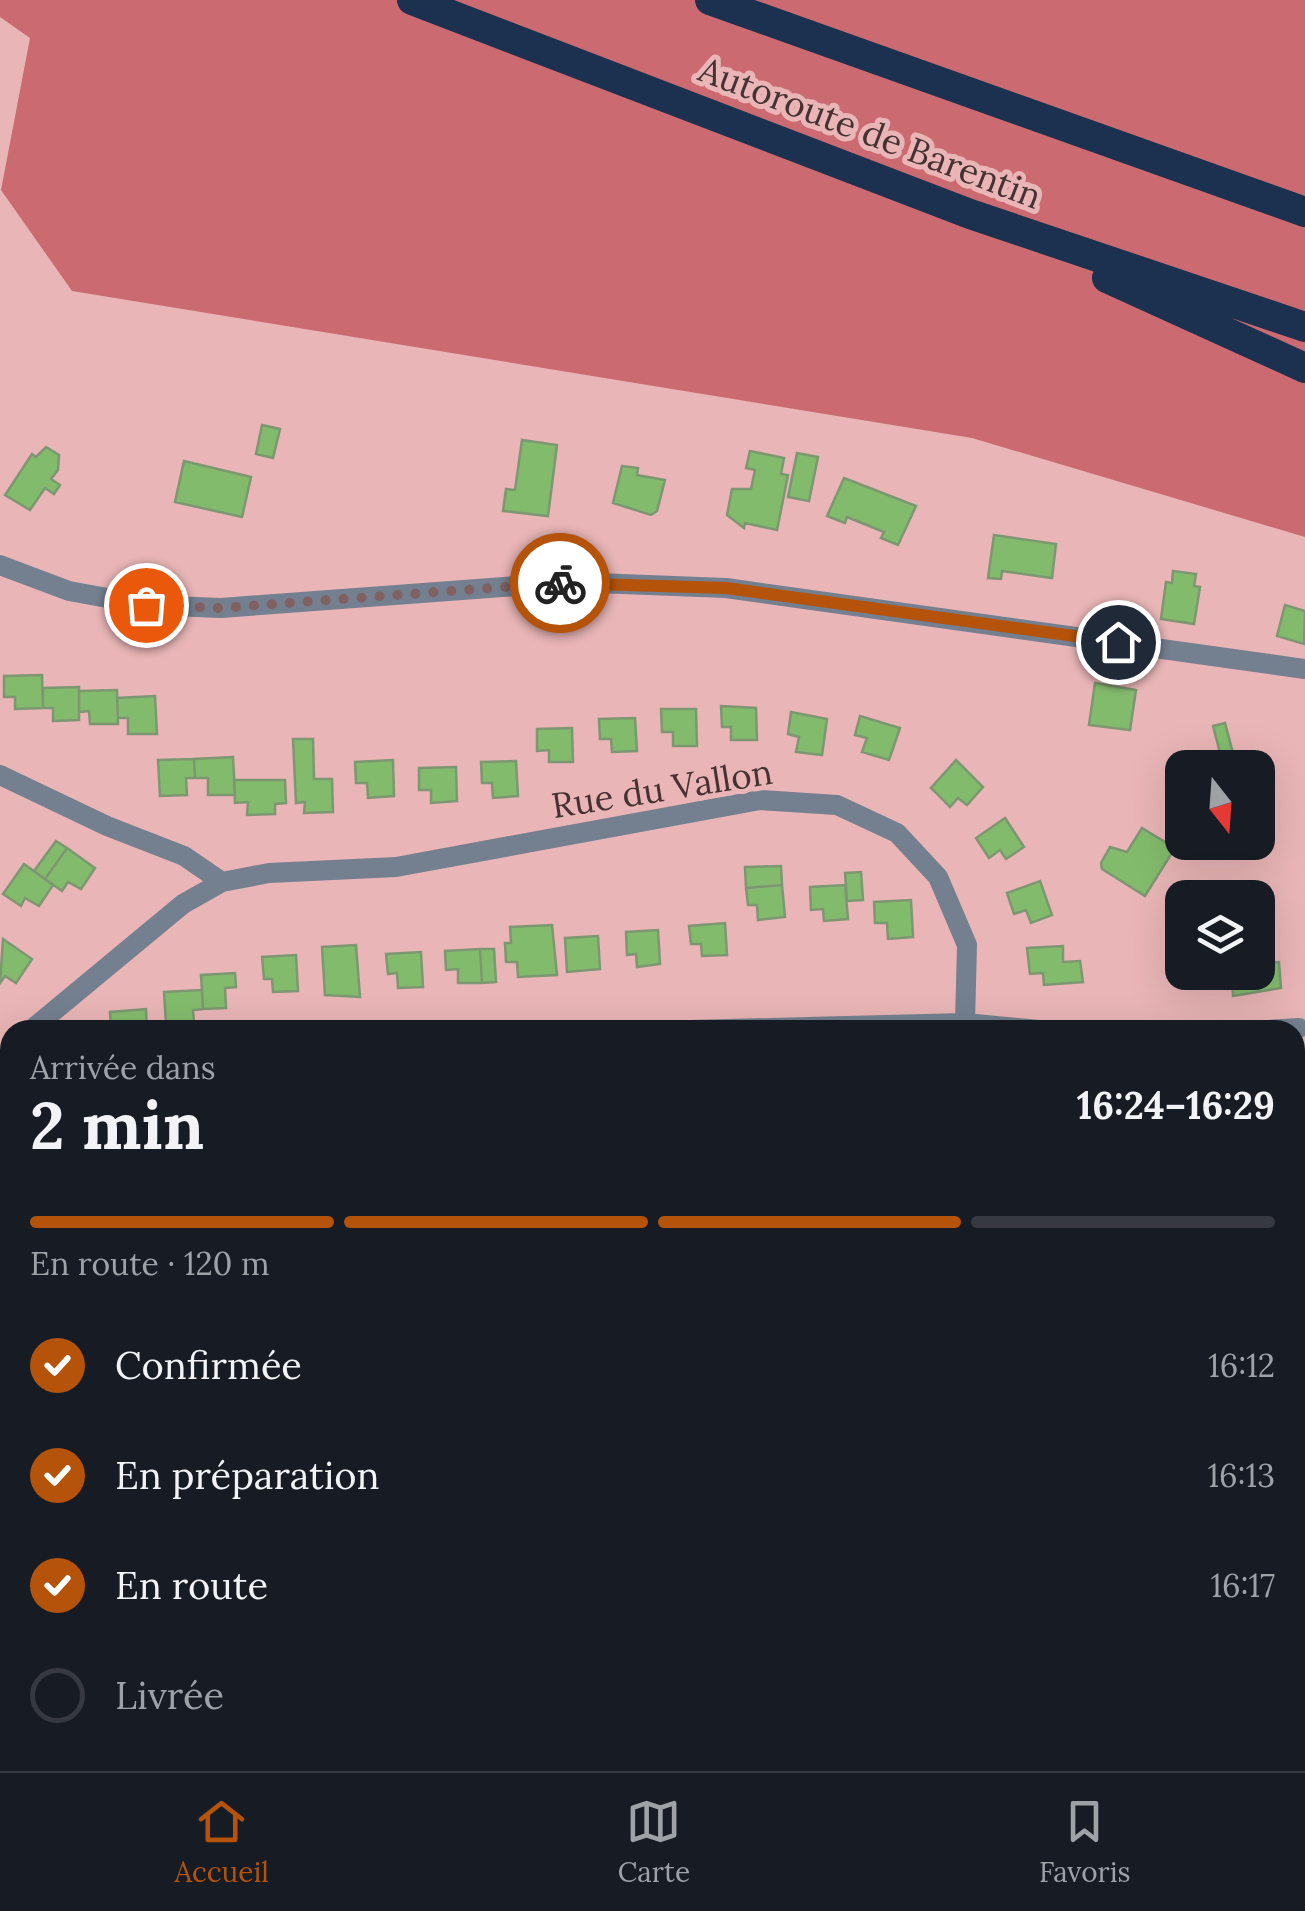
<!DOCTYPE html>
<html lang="fr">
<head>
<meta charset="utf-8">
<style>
	:root { --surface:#171b24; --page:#20242c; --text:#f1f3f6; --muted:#9ea1a6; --line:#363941; --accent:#b45309 }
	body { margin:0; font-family:Lora,serif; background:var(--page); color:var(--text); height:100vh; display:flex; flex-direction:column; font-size:38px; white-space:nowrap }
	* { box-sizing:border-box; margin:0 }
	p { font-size:32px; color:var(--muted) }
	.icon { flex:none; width:55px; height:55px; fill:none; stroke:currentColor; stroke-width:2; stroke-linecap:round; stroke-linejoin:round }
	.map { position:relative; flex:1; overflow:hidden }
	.side { position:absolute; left:0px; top:1020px; width:1305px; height:752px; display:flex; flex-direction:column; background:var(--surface); border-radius:30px 30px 0 0; box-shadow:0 10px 40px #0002 }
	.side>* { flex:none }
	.needle { width:65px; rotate:163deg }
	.buttons { position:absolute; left:1165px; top:750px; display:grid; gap:20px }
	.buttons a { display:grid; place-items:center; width:110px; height:110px; border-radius:20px; background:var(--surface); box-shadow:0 10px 40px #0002; font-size:50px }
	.pin { position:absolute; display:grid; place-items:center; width:85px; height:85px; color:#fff; margin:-42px; border:5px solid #fff; border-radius:50%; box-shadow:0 2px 10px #0007 }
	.courier { position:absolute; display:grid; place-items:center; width:100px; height:100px; margin:-50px; border:8px solid #b45309; border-radius:50%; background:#fff; color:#222; box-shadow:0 2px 12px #0007 }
	.headline em { font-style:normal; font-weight:700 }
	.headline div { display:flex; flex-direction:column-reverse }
	.headline { display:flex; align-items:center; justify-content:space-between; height:170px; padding:0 30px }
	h1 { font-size:65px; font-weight:700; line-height:75px }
	.bar { display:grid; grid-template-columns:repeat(4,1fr); gap:15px 10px; align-content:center; height:120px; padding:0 30px }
	.bar i { height:12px; border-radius:8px; background:var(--line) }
	.bar .current { background:var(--accent) }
	.bar p { grid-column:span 4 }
	ol { padding:0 30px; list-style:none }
	li { display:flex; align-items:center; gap:30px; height:110px }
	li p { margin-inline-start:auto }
	li .icon { padding:10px; border-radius:50%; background:var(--accent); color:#fff; stroke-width:4 }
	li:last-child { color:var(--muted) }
	li i { width:55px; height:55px; border:5px solid var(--line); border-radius:50% }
	.menu { display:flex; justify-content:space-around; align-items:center; height:140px; border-top:2px solid var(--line); background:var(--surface); font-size:28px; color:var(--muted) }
	.menu a { display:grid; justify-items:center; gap:5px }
	.menu .current { color:var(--accent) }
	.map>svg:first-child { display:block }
</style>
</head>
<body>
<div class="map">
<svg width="1305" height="1771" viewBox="0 0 1305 1771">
	<rect width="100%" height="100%" fill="#e9b5b6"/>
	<path fill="#cc6a71" d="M0,0H1305V537L972,438L72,291L1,190L30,38L0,17Z
		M0,1497L10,1502V1762H391L393,1771H0Z"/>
	<path fill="#83bb6c" stroke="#7d9772" stroke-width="2.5" d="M262,425L280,429L273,458L256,454Z
		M522,440L557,445L548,516L503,511L506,489L515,490Z
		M46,447L59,455L58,470L51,479L60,485L54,494L45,488L30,510L5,495L32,454L36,457Z
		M750,451L784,458L781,474L788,475L777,530L745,523L744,528L727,515L732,489H751L755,470L746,468Z
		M797,453L818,457L809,501L788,497Z
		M184,461L251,477L242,517L175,502Z
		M622,466L638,468L637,475L665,480L657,511L651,515L613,503Z
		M844,478L916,506L898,545L881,538L884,532L847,517L845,523L827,516Z
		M994,535L1056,544L1052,578L1002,571L1001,579L988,578Z
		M1173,571L1196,574L1194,586L1200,587L1194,624L1161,619L1166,582L1172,583Z
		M1285,605L1305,611L1304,644L1277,636Z
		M42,675L43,708L15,709V697H4V676Z
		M1095,683L1136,690L1130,730L1089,725Z
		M79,687V720L53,721V708H43V688Z
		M117,690L118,724H90L89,711L79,712V691Z
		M155,696L157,734H128V718H118L117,698Z
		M721,706L756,708L757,740H731V727H722Z
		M661,709H696L697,746H673V732H662Z
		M791,712L827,719L822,755L796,752L799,737L788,734Z
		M860,716L900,728L889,760L862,752L867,738L855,735Z
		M635,718L637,751L612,752L611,739H600L599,719Z
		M1225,723L1237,768H1206L1204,756L1220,753L1213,726Z
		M572,728L573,762H549V750L537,751V729Z
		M293,739H313L314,779H332L333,812L304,813L305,802L296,803Z
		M233,757L235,795H208V778H195L194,759Z
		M194,759L195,778H186L187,795L160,796L158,760Z
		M393,760L394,796L368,798L367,783H356L355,762Z
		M956,760L983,787L967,805L958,798L950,807L931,788Z
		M516,761L518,796L493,798L492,783H482L481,762Z
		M456,767L457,801L431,803V790H419V768Z
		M234,780H285L286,803L275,804V814L247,815L248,802L235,803Z
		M1005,818L1024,847L1006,859L1000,850L989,858L976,838Z
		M1142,828L1175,848L1145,896L1102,869L1101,863L1110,847L1127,852Z
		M56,841L67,848L45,879L34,871Z
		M67,848L95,868L81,889L68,882L62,891L45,879Z
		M24,864L53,885L39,906L25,898L21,906L3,894Z
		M781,866L782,885L746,888L745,867Z
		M861,872L863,900L847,901L845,873Z
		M1040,881L1052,915L1031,923L1026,910L1014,914L1007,893Z
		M782,885L785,917L758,920L757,905H748L746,888Z
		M845,885L848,919L824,921L823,909L811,910L810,887Z
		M911,900L913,937L888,939L887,923H875L874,902Z
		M725,923L727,955L702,956L701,944H691L689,926Z
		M552,925L557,975L518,977L517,962H506L505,943H511L510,927Z
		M658,930L660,964L637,967L636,954L627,955L626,932Z
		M598,936L600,969L567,972L565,938Z
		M3,939L32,959L16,983L5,976L0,983Z
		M356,945L360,997L325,995L322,947Z
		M1063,946V962L1080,961L1083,982L1044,985L1043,973L1030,974L1027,948Z
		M480,949H494L496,982L482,983Z
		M480,949L482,983H458V969L446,970L445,951Z
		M421,952L423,987L398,988L397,973L388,974L386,954Z
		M296,955L298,991L273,992L272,979H264L262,957Z
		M1279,962L1281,988L1233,996L1232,972H1258V963Z
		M235,973L236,987L225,988L226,1008L203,1009L201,975Z
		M202,990L203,1009L193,1010L194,1023L166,1024L164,992Z
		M146,1009L147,1030H111L110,1012Z
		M1305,1071V1108L1296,1109L1295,1072Z
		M8,1227L10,1265L0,1267V1229Z
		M10,1401V1447L9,1448L0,1436V1408Z
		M1305,1417V1470L1295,1473V1430L1304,1428L1301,1418Z
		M1304,1606L1305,1631L1295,1637V1611Z
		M821,1762H871L857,1771H825Z"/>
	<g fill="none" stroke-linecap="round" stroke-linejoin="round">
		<path stroke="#747f8f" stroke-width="20" d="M0,775L107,826L184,856L222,882
			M31,1030L183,904L222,882L269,873L396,867L760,800L837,805L897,833L938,877L967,945L965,1023
			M688,1030L965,1023L1039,1030
			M1268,1030L1299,1028
			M0,1076L10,1054
			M0,1092H10"/>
		<path stroke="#747f8f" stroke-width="20" d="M0,565L69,591L146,605L221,608L570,582L726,588L1305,669
			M1295,1699L1305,1691
			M1235,1771L1240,1762"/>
		<path stroke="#4e5d74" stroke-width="20" d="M1295,1363L1305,1362
			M335,1771L336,1762"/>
		<path stroke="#1c314f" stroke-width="30" d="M412,0L970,214L1305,327
			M710,0L1305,212
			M1107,278L1305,368"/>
	</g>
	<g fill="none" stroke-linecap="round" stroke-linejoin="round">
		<path stroke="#806061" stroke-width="10" stroke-dasharray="0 18" d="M146,605L221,608L560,583"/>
		<path stroke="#b45309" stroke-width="12" d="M560,583L726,588L1118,642"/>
	</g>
	<g text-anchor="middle" stroke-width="10" stroke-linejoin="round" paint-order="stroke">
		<g font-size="35" fill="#473233" stroke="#e9b5b6">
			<text transform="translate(870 133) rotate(21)" y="12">Autoroute de Barentin</text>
			<text transform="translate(662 789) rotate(-9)" y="12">Rue du Vallon</text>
		</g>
	</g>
</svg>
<div class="buttons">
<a><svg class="needle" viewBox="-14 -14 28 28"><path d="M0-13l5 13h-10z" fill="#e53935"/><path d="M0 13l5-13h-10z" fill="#9ea1a6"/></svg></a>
<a><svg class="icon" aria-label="layers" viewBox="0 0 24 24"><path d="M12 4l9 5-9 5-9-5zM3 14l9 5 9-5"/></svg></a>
</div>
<div class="pin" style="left:146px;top:605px;background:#ea580c"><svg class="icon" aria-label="bag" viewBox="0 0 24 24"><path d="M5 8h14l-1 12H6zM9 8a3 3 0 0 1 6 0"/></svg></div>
<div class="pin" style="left:1118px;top:642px;background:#1f2937"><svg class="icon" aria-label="home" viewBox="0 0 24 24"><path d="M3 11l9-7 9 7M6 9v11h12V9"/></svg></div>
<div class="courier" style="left:560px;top:583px"><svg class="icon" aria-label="bike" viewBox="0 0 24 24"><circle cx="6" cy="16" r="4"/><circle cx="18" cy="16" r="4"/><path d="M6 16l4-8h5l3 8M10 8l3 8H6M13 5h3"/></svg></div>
<section class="side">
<div class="headline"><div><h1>2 min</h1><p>Arrivée dans</p></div><em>16:24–16:29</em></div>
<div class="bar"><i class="current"></i><i class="current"></i><i class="current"></i><i></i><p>En route · 120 m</p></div>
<ol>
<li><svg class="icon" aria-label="check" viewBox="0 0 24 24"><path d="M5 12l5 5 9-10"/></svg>Confirmée<p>16:12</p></li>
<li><svg class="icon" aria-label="check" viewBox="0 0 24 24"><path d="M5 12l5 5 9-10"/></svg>En préparation<p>16:13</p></li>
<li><svg class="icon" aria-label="check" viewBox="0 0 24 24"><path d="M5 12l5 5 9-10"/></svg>En route<p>16:17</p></li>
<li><i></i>Livrée</li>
</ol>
</section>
</div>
<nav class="menu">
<a class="current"><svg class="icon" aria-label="home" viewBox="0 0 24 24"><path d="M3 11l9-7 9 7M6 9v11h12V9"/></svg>Accueil</a>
<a><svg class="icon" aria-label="map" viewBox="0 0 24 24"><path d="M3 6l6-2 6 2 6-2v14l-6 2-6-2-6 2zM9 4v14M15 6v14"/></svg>Carte</a>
<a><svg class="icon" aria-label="saved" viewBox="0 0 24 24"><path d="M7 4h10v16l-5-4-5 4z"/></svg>Favoris</a>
</nav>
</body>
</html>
